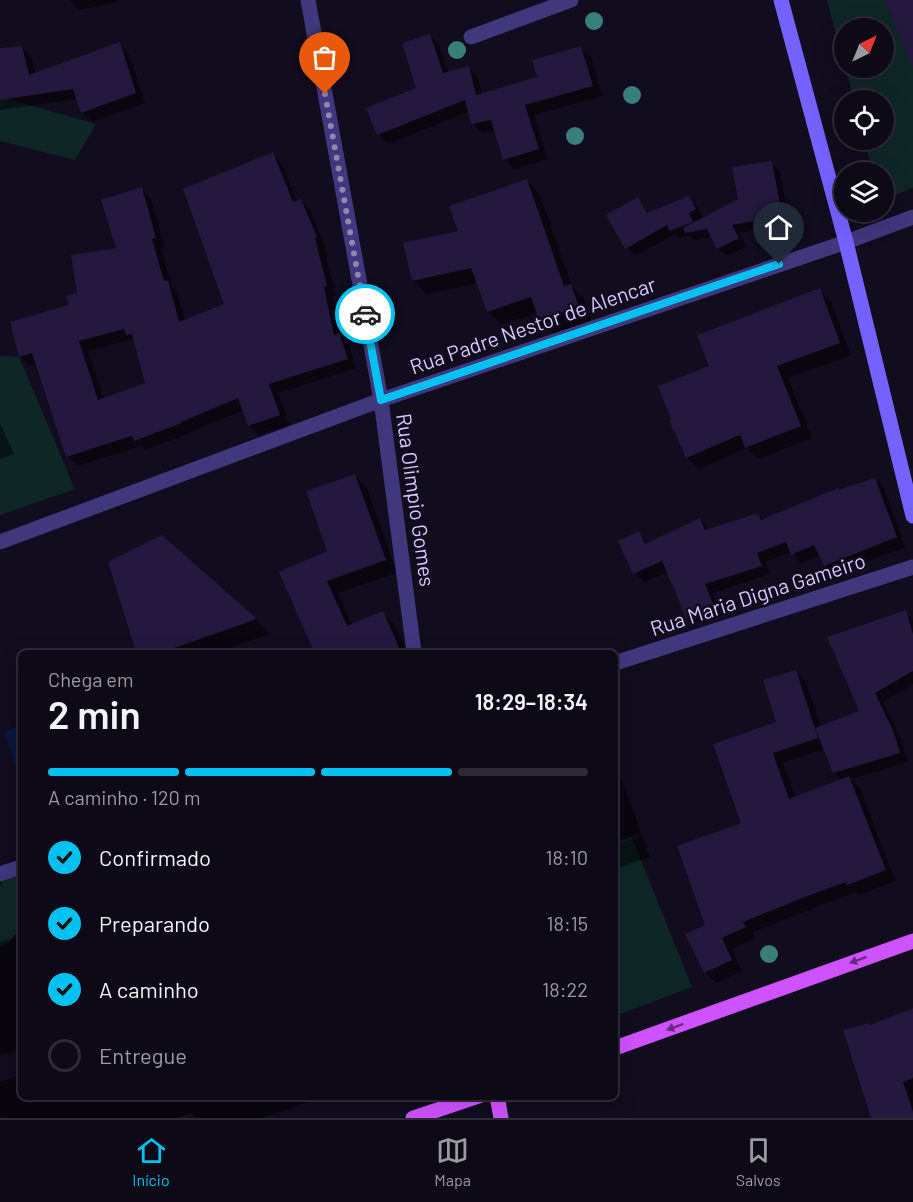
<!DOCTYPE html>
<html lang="pt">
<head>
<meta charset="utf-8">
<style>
	:root { --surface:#0d0916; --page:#16121f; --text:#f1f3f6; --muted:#9a9aa1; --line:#2d2a35; --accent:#03c1f1 }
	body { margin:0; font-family:Barlow,sans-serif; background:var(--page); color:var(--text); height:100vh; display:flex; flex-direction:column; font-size:22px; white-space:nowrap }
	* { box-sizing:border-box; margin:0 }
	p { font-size:20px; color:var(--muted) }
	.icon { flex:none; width:33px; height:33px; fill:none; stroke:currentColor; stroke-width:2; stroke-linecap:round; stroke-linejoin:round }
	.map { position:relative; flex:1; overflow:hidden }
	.side { position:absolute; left:18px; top:650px; width:600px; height:450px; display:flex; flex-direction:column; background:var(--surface); border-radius:9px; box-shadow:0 6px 24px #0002,0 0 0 2px var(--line) }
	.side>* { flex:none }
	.needle { width:39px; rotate:43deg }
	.controls { position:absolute; left:834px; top:18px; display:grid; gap:12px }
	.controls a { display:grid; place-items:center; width:60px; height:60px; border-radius:50%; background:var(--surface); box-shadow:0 6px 24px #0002,0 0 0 2px var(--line); font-size:30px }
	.pin { position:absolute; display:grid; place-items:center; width:51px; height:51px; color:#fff; margin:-62px -26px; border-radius:50% 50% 50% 0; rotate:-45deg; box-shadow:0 0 6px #0007 }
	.pin .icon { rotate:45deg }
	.courier { position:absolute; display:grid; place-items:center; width:60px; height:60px; margin:-30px; border:4px solid #03c1f1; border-radius:50%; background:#fff; color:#222; box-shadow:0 2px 8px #0007 }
	.headline em { font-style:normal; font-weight:600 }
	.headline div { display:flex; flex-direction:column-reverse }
	.headline { display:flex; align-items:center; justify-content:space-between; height:102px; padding:0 30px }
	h1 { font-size:39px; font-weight:600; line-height:45px }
	.bar { display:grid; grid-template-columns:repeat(4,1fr); gap:9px 6px; align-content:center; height:72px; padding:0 30px }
	.bar i { height:8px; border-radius:4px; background:var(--line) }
	.bar .on { background:var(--accent) }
	.bar p { grid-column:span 4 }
	ol { padding:0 30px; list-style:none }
	li { display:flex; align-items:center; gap:18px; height:66px }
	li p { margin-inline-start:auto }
	li .icon { padding:6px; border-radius:50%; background:var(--accent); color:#111; stroke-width:4 }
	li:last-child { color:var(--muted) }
	li i { width:33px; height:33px; border:3px solid var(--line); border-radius:50% }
	.tabs { display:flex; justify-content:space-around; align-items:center; height:84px; border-top:2px solid var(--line); background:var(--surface); font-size:16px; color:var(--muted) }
	.tabs a { display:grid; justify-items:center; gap:3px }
	.tabs .on { color:var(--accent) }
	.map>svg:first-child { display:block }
</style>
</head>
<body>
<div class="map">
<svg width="913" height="1118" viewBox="0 0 913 1118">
	<rect width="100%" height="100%" fill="#110c1e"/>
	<path fill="#0f2627" d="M827,0H913V188L884,200V172H873L864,140H884V100H854L845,68H884V28H844V66Z
		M0,97L96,124L75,160L0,141Z
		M0,356L19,357L75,489L0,515Z
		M632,838L692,987L615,1016V844Z
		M21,872V927L8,944L0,946V886L3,879Z"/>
	<path fill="#09163a" d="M21,726V765L16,766L3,731Z"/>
	<path fill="#0007" fill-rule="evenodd" d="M70,0H118L119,1L80,10Z
		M430,36L439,45L448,73L468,68L478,78L482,95L539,78L581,48L591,57L602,96L534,115L547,159L514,169L505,159L496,130L482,133L473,124L470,111L388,144L378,134L418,88Z
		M120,44L129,54L145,103L92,122L82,112L78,99L0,110V50L21,47L31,57L36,75Z
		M272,154L282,164L297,202L301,201L310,210L325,247L324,248L336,296H333L341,337L349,345L356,368L278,393L289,425L259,435L249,426L244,410L190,432V433L145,450L141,446L77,466L68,456L37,364L30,366L20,356L70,306L118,249L142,189L151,199L165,248L161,249L172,287L177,292L185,321L226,305ZM132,339L137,344L147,384L104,399L88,351Z
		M771,162L780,171L789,224L739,233L747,246L727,256L718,248L713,237L695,240L689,235L679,238L675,234L635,256L627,248L638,199L649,213L689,198L697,206L703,219L740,200Z
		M527,181L540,195L572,287L584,299L592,321L554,333L541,319L538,312L502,325L488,311L478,283L427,294L413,280L460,232Z
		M819,290L831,302L851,355L788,378L812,438L758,459L747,448L699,469L687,457L673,420L711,367Z
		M0,423L14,454L0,459Z
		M354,476L367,488L397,573L338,593L352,625L383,613L395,625L407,652H316L281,572L329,552Z
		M875,479L884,488L905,547L834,574L825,565L820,555L801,563L792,552L765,562L770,574L713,593L721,613L695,623L686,614L668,572L644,582L635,573L639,533L649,544L700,520L709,529L758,514L764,520Z
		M162,537L256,620L270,634L218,652H138L110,563Z
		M905,612L913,620V684L883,702L901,740L908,762L851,779L860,788L895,881L859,895L857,892L821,905L753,932L755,938L732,949L742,971L716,983L705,972L707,926L796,672L806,682L821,727L861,712ZM825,749L834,773L842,780L795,798L783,763Z
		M615,762L650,857L615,869V845L639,836L638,834L615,842Z
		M21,936V1051L0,1055V942Z
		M913,1010V1118H874L870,1027Z
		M21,1075V1096H326L262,1118H196L193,1113L175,1118H0V1082Z"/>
	<path fill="#24183e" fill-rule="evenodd" d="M885,0H913V66L912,67Z
		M430,34L443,73L469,66L476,95L537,77L532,60L581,46L593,86L525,105L539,149L503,160L491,120L471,124L465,100L377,135L366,108L416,88L402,43Z
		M120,42L136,93L81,113L73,89L0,100V48L22,46L29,75Z
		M273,152L293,202L301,199L317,237L315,238L327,286L324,287L334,335L339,333L348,359L269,384L280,415L248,426L238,398L181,422L182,423L134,441L132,436L66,457L32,353L19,357L10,322L69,305L66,296L77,293L71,255L116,248L101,200L142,187L156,238L152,239L164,281L168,280L179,322L224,304L183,189ZM124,329L126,335L132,334L145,383L98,400L79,341Z
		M772,161L782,216L732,225L739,238L717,249L707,229L685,233L683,228L738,199L732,167Z
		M527,179L564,286L571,284L579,307L539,320L531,297L487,312L471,268L412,281L403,243L458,231L449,206Z
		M689,196L696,209L689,213L693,222L670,231L667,225L625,249L606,215L638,197L647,213Z
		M820,288L840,343L777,366L801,426L745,448L740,435L686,458L669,420L671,419L658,386L709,366L697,335Z
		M355,474L386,560L327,581L347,626L383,611L401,652H314L279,572L327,551L306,491Z
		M875,478L897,537L824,566L814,545L791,555L786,542L757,553L762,566L705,584L713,604L685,615L662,561L633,574L618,541L639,531L645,544L700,518L705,530L758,513L761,520L838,488L839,490Z
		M162,535L257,619L163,652H136L108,562Z
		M906,610L913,634V671L875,693L893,730L900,753L833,773L815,728L859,711L827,637Z
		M796,670L818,738L773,753L789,799L849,776L886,870L847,885L846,882L810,895L743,922L746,927L722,938L732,960L704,973L685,934L705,925L677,846L741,823L713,744L776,722L763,680Z
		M913,1008V1078L903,1082L913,1112V1118H871L843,1030L869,1023L870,1025Z"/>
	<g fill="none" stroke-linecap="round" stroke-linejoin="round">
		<path stroke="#41377c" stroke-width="15" d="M308,0L381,400L414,652
			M471,37L571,0
			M0,542L381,400L846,242L913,217
			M615,663L913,567
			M0,874L21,867"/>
		<path stroke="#7561fd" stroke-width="15" d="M781,0L846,242L913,516"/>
		<path stroke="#ce52fd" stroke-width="15" d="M615,1048L913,941
			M497,1096L501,1118
			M413,1118L479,1096"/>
	</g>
	<g fill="#387f7c">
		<circle cx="594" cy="21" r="9"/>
		<circle cx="457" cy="50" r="9"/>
		<circle cx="632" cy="95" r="9"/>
		<circle cx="575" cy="136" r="9"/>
		<circle cx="769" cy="954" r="9"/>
	</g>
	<defs><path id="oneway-solid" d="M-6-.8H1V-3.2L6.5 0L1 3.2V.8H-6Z" transform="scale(1.5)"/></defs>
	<g fill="#662c82">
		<use href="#oneway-solid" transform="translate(858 960) rotate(160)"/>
		<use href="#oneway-solid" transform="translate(675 1027) rotate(160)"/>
	</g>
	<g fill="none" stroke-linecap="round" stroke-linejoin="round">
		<path stroke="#9087b0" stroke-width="6" stroke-dasharray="0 10.8" d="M325,94L365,314"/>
		<path stroke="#03c1f1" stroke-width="8" d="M365,314L381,400L779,264"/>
	</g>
	<g text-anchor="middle" stroke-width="5" stroke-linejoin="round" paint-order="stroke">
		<g font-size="21" fill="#d5c9fe" stroke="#110c1e">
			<text transform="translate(533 326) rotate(-19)" y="7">Rua Padre Nestor de Alencar</text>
			<text transform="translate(415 500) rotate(82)" y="7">Rua Olimpio Gomes</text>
			<text transform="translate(758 595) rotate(-18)" y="7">Rua Maria Digna Gameiro</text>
		</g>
	</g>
</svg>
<div class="controls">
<a><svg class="needle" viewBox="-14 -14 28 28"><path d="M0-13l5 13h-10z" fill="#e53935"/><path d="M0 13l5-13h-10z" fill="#9a9aa1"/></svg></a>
<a><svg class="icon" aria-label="locate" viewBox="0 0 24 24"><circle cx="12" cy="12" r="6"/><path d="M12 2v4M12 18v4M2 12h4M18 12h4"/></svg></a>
<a><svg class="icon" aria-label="layers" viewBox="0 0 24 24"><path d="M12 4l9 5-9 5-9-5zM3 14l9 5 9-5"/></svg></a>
</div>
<div class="pin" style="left:325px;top:94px;background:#ea580c"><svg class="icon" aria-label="bag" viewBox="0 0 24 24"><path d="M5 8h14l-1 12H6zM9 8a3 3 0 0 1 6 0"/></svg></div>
<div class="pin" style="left:779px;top:264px;background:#1f2937"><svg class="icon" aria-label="home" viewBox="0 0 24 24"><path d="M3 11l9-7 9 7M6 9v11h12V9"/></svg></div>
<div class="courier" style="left:365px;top:314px"><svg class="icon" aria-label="car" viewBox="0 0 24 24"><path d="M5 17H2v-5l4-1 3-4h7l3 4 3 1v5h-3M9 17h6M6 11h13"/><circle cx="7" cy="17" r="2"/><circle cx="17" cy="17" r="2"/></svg></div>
<section class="side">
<div class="headline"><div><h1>2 min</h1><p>Chega em</p></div><em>18:29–18:34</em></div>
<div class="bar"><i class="on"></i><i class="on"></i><i class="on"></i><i></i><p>A caminho · 120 m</p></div>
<ol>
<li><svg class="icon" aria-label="check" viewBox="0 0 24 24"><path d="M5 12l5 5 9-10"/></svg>Confirmado<p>18:10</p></li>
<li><svg class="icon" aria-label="check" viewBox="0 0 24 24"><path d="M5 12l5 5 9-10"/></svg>Preparando<p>18:15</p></li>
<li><svg class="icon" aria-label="check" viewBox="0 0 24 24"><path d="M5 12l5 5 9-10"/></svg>A caminho<p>18:22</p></li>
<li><i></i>Entregue</li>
</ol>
</section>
</div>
<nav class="tabs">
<a class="on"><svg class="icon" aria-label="home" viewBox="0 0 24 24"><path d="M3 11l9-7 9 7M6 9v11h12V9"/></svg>Início</a>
<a><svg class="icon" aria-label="map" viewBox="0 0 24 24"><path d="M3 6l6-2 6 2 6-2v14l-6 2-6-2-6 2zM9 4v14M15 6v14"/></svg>Mapa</a>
<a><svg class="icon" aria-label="saved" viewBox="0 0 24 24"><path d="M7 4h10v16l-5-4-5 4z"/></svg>Salvos</a>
</nav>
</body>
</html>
